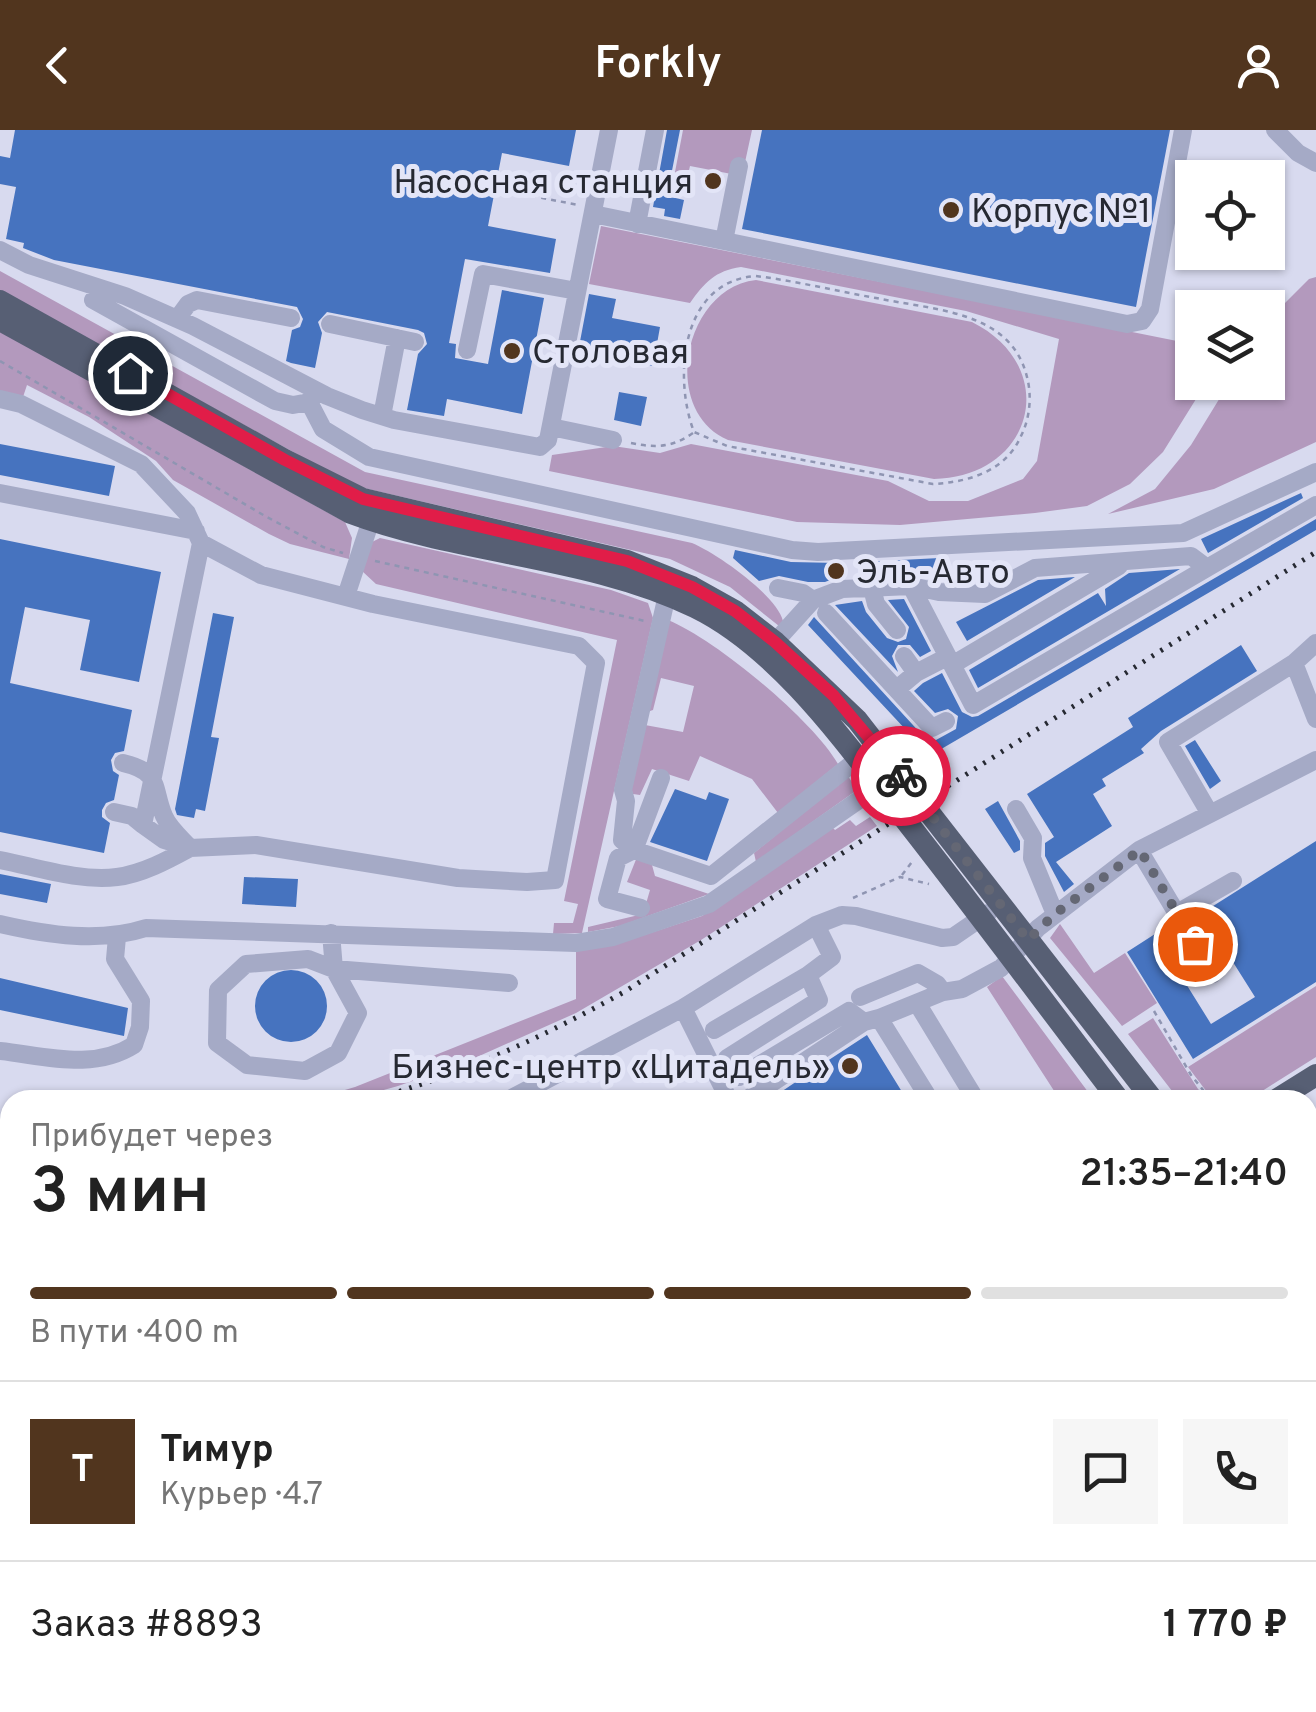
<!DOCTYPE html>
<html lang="ru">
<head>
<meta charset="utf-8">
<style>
	:root { --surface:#fff; --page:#f6f6f6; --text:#222; --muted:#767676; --line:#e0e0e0; --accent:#51351e }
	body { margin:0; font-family:Overpass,sans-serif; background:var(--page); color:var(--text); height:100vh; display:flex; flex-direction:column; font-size:38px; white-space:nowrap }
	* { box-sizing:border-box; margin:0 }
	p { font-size:32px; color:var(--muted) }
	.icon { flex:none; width:55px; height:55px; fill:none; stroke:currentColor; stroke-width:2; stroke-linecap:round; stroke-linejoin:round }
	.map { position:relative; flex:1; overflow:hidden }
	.details { position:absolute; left:0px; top:960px; width:1318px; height:622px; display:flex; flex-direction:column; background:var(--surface); border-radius:30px 30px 0 0; box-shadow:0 2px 8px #0004 }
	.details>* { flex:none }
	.tools { position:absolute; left:1175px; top:30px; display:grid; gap:20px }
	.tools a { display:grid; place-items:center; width:110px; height:110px; border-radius:0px; background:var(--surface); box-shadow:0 2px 8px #0004; font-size:50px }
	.pin { position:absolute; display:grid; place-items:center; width:85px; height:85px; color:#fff; margin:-42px; border:5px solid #fff; border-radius:50%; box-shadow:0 2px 10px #0007 }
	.courier { position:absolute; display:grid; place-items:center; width:100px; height:100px; margin:-50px; border:8px solid #e11d48; border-radius:50%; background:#fff; color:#222; box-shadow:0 2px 12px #0007 }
	.head em { font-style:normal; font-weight:600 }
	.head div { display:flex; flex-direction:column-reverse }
	.head { display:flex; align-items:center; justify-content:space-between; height:170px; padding:0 30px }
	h1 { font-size:65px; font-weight:600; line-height:75px }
	.bar { display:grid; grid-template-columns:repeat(4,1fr); gap:15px 10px; align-content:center; height:120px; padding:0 30px }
	.bar i { height:12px; border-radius:8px; background:var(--line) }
	.bar .selected { background:var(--accent) }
	.bar p { grid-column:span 4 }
	.line { display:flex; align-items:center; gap:25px; padding:0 30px; border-top:2px solid var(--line) }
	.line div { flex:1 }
	.round { display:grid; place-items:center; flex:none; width:105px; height:105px; border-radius:0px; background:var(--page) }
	header { display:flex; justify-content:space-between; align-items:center; height:130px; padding:0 30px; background:var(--accent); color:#fff; font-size:45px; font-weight:600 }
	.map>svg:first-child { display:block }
</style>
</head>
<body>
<header><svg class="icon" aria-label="back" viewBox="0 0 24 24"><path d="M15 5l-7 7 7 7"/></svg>Forkly<svg class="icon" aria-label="person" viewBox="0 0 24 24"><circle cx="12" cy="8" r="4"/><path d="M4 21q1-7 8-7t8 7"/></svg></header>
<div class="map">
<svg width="1316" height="1582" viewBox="0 0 1316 1582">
	<rect width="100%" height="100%" fill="#d8daef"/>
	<path fill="#b399bd" d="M683,0H752L742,46L690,36L683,66L671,63Z
		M601,96L1192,214V252L1206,253L1163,322L1130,354L1087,376L1035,383L900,395L797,392L549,341L552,325L613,316L660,323L691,314L888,351L929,371H968L1023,349L1037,331L1059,209L966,181L741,137C715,141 705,152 690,173L589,154Z
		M0,141L365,342L692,413C718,424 776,465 783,491L779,496L730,457L670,429L355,356L0,161Z
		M1316,147V312L1214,359L1108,384L1155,359L1191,315L1229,253L1268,252V190L1309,149Z
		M756,150L972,192C1062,237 1034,347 934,349L728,310C659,280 684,158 756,150Z
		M0,201L345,392L352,408L349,429L290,414L269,404L173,350L156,331L89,287L27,255L23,267L0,263Z
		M380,408L611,460L648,473L653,488L582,803L553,804L554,793H573L578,774L564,771L617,510L376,454L362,441L370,413Z
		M668,490C715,509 813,590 838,634L778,683L752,649L700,626L689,651L652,639L640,665L633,664L629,653L645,595L683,602L694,556L661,548L653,580L647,582Z
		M848,646L857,660L756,732L754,723Z
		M870,687L877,696L701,810L576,883L459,935L398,956L348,970H311L355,957L576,869V821L626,811L702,786L833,698L835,700L850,690L856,696Z
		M637,727L652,735L655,746L709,764L620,796L588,802V797L643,784L650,760L627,752Z
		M1060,794L1094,843L1125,823L1157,873L1122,896L1050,808Z
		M1002,846L1094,970H1060L987,857Z
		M1316,856V927L1248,970H1213L1188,937Z
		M1153,888L1198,959L1209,970H1179L1128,904Z
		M1308,1079L1316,1091V1218L1308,1208Z
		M1308,1515L1316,1517V1582H1089L1059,1573L1308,1572Z
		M394,1572L540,1573L574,1582H377Z
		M44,1573V1572L266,1573L264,1582H42Z"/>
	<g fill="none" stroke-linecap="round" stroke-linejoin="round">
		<path stroke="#aa8e78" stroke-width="15" d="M0,1470L10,1473"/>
	</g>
	<path fill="#4673bf" d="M15,0H576L569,36L502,23L488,96L556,109L550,143L465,129L449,213L456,214L455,228L488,234L502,160L544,168L522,284L447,269L444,286L407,280L418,224L427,214L424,203L418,200L327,182L318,192L322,203L315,238L291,233L286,231L292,200L300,197L303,189L297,177L54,130L23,118L24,113L6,109L16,57L0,54V26L10,28Z
		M667,0H680L667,66L684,70L680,89L664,86L665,79L653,77Z
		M762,0H1170L1136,177L742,99Z
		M589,164L616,169L612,188L660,197L653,236L578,222Z
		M619,262L647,267L641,296L614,290Z
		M0,314L115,336L109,366L0,345Z
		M1301,363L1303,368L1208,423L1201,409Z
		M1316,389V400L931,625L925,612L921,616L808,495L814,487L923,606L936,610L956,599L958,586L948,579L935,583L914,561L923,553L942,543L962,582L972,587L978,586Z
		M0,409L161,442L139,552L80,540L90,490L25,477L10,553L132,580L124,621L115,623L111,630L113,641L119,645L114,670L106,673L102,680V687L110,693L104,723L0,702Z
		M735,420L791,432L838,433V447L825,452H808L779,446L759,451L733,428Z
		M940,428L941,447L910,444L862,446V432Z
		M1180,439L978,558L969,540L1098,463L1106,476L1105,459L1129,443Z
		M1075,447L967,511L956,492L1038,450Z
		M904,469L931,521L920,527L910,515H898L892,526L898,542L835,475L862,471L866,482L887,508L898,512L906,509L909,497L888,470Z
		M213,483L234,487L211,607L219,608L205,681L196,679L194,688L177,685L175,679Z
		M1241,515L1257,541L1161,601L1141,619L1144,623L1102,649L1106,656L1093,664L1112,696L1056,732L1074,754L1064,762L1045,726V713L1054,707L1027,664L1133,597L1128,588Z
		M1195,610L1221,651L1210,659L1185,616Z
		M675,659L706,670L709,662L729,669L707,731L650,712Z
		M998,671L1020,711V720L1014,723L985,679Z
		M1316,711V852L1193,929L1127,822L1155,804L1211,894L1255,867L1202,783Z
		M0,744L51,754L47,773L0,764Z
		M244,747L298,749L296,777L242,774Z
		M255 876a36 36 0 1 1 72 0a36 36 0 1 1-72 0Z
		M0,848L128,878L124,906L0,880Z
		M867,905L907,970H769L815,939Z"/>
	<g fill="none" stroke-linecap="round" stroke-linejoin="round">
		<path stroke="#8f95b2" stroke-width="2.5" stroke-dasharray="5 5" stroke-linecap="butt" d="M502,60L578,75
			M756,146C796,151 836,161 876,168C932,180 1011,180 1027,247C1032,266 1030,288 1021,306C1006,341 969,352 933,354L727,316L694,302C673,247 681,151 756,146Z
			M0,231L265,386L323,417L343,423
			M631,313C656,318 671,318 693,303
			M375,431L645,491
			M902,745L912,732
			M853,768L900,747L929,754
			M1154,881L1191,945L1211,970
			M1308,1076L1316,1087
			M0,1494L10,1495
			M70,1572V1582"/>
		<path stroke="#a5aac6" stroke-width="18" d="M1275,0L1298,23L1316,33
			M593,84L1127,194L1142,191L1150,179L1183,0
			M637,94L655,0
			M724,111L739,36
			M0,120L29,135L125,166L193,196L327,266L362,280L394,290L540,317L548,310L609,0
			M93,170L275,271L293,275L309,272
			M177,189L188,174L197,170L291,188
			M330,194L415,212
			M467,220L483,144L577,161
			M314,260L309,272L323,299L369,327L792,420L818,422L1183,403L1316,342
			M0,269L21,274L141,334L187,383L201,413L261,445L373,474L579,516L596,533L555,750L527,752L458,748L256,715L190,718L164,710L143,695L201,413
			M382,286L397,208
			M551,297L613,310
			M0,363L196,401
			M911,456L973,575L1207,438
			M778,458L803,463L813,470
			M872,458L876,474L897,500
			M667,465L623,660L626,671L622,710L634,720L711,746L858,629
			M346,466L371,390
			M826,483L932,598L946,591
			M775,512L813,470L842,459L911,456L939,462L985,464L1035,438L1191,426L1207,438L1316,375
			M904,526L916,543
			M1294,533L1316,589
			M952,535L1119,436
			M898,558L916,543L947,527
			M1016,679L1033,708L1032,728L1055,784
			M114,682L132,686L143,695
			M1210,684L1168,612L1294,533L1316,513
			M1139,720L1316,630
			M0,730C36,737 80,752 117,747C142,744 168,730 190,718C182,709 169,698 164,686C152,658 162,642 123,633
			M641,778L607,769L618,728L634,720L661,648
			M1177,783L1233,751
			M0,794C48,805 99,813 146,798L576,813L613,807L709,774L879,656
			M331,803L334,839L358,883L338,923L305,941L247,935L217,913L218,860L246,834L308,829L334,839L509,853
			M860,867L918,843L937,854L943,862
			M917,873L976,970
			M683,878L729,970
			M714,900L808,845
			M0,921C46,926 93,941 134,915L140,897L141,871L115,829L117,807
			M727,928L819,870L808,845L832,827L816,795
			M739,947L849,881L864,892
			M508,970L683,878L816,795L842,785L856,786L942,808L953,807L988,783
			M746,970L864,892L879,888
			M930,970L879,888L943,862L962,859L1001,838L1038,798L1139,720L1213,844
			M1308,1226L1316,1236
			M1308,1334L1316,1328
			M1308,1399L1316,1402"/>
		<path stroke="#575f74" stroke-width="22" d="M0,171L285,330L363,369L627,431L692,457L735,481L775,512L857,590L1153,970
			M0,190L351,383C463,425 587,425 695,477C781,519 849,618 907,692C979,784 1048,877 1119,970
			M1276,970L1316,945
			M0,1254L10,1257
			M0,1409L10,1411
			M793,1572L828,1582
			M298,1582L313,1572
			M342,1582L357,1572"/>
		<path stroke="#3d4453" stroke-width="28" d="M0,1355L10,1358
			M0,1393L10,1396
			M626,1572L659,1582
			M980,1572L1010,1582"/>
		<path stroke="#262932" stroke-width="5" stroke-dasharray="2.5 8" stroke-linecap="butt" d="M369,970C459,946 543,907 624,862L1316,422
			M0,1018H10
			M0,1097L10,1101
			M0,1123L10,1126
			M1308,1462L1316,1465
			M1308,1499L1316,1501"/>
	</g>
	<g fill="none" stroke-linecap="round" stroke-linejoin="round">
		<path stroke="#646774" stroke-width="10" stroke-dasharray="0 18" d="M901,646L1028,810L1055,784L1140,720L1195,814"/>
		<path stroke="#e11d48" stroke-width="12" d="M130,243L285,330L363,369L627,431L692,457L735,481L775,512L834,566L901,646"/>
	</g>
	<g fill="#51351e" stroke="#e3e5f7" stroke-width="4">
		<circle cx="713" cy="51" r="10"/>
		<circle cx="951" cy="80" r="10"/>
		<circle cx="512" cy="221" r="10"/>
		<circle cx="836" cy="441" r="10"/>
		<circle cx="850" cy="936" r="10"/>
	</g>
	<g text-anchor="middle" stroke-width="10" stroke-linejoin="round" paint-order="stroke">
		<g font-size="35" fill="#262932" stroke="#e3e5f7" text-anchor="start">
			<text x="693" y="63" text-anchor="end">Насосная станция</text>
			<text x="971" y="92">Корпус №1</text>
			<text x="532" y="233">Столовая</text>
			<text x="856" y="453">Эль-Авто</text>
			<text x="830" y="948" text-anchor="end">Бизнес-центр «Цитадель»</text>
		</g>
	</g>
</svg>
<div class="tools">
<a><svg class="icon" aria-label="locate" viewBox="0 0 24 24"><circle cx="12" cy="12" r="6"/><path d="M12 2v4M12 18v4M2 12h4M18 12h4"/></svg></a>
<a><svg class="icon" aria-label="layers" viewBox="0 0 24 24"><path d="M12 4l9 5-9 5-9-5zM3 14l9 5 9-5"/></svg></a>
</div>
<div class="pin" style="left:1195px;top:814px;background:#ea580c"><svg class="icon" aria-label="bag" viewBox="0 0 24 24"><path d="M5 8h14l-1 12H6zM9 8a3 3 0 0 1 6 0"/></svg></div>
<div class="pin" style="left:130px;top:243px;background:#1f2937"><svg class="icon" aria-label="home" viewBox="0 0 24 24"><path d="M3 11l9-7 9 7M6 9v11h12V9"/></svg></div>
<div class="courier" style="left:901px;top:646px"><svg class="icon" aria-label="bike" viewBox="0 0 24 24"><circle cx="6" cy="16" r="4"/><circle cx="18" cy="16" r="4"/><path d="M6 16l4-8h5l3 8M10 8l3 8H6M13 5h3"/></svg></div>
<section class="details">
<div class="head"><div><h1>3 мин</h1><p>Прибудет через</p></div><em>21:35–21:40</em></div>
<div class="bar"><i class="selected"></i><i class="selected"></i><i class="selected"></i><i></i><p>В пути · 400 m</p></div>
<div class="line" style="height:180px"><b class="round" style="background:var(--accent);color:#fff">Т</b><div><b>Тимур</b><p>Курьер · 4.7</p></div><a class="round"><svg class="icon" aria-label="chat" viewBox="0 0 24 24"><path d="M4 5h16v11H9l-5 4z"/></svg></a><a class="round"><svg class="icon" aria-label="phone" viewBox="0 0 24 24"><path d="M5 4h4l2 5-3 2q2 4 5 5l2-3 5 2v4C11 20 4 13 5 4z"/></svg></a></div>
<div class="line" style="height:130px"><div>Заказ #8893</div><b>1 770 ₽</b></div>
</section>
</div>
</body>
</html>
